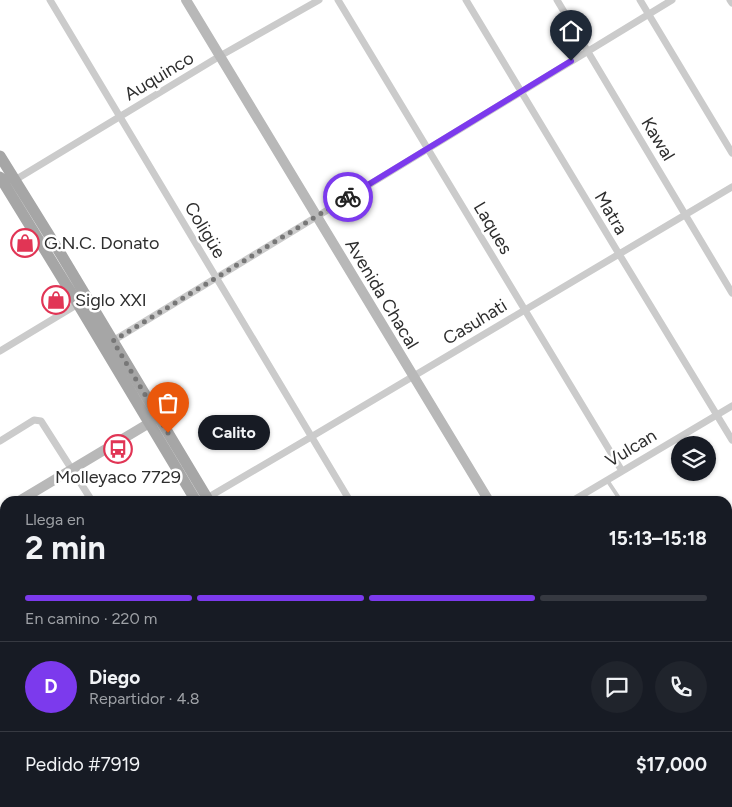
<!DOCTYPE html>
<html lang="es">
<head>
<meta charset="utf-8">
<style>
	:root { --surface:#171b24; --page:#20242c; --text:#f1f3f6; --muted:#9ea1a6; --line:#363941; --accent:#7c3aed }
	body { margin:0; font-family:Figtree,sans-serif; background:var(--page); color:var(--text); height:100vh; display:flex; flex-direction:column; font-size:19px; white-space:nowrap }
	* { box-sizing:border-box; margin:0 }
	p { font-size:16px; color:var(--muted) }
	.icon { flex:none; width:28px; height:28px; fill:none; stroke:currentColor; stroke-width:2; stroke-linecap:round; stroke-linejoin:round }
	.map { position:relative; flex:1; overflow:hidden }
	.side { position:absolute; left:0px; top:496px; width:732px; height:311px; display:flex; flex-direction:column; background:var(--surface); border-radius:15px 15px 0 0; box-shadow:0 1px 4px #0004 }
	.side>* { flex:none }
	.fabs { position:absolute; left:671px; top:436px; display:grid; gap:10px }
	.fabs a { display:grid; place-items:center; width:45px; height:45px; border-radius:50%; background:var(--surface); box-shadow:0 1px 4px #0004; font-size:25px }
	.pin { position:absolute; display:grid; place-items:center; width:42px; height:42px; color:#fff; margin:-51px -21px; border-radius:50% 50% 50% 0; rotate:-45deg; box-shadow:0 0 5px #0007 }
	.pin .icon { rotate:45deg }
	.courier { position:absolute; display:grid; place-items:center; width:50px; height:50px; margin:-25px; border:4px solid #7c3aed; border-radius:50%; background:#fff; color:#222; box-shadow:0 1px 6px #0007 }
	.bubble { position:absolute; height:35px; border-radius:18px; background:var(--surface); box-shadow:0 1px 4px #0004; font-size:16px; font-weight:700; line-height:35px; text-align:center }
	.overview em { font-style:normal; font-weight:700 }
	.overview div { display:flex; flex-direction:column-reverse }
	.overview { display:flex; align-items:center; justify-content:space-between; height:85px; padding:0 25px }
	h1 { font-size:32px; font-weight:700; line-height:38px }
	.bar { display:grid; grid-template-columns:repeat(4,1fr); gap:8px 5px; align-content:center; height:60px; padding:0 25px }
	.bar i { height:6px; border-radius:4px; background:var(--line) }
	.bar .current { background:var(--accent) }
	.bar p { grid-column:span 4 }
	.line { display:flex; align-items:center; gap:12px; padding:0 25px; border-top:1px solid var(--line) }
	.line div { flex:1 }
	.round { display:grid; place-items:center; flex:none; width:52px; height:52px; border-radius:26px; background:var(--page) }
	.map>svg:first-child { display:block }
</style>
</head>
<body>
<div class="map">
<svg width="732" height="807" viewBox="0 0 732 807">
	<rect width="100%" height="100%" fill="#fff"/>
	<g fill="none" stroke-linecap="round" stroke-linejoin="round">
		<path stroke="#cbcbcb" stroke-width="4" d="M607,480L621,501"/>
		<path stroke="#cbcbcb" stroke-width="7" d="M50,0L350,501
			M338,0L622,471
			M466,0L619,254L732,440
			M557,0L732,293
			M640,0L732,153
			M730,0L732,3
			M15,180L220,56L319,0
			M111,342L672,0
			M0,351L78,304
			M0,441L34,420L41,421L92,501
			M207,498L311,437L732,187
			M572,501L732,406
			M728,531L732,528
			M728,617L732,614
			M0,672L5,669
			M0,682L5,691
			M728,693L732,690
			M728,740L732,748
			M72,802L75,807
			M470,802L473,807
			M603,802L605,807
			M39,807L46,802
			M300,807L307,802
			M543,807L550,802"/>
		<path stroke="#b8b8b8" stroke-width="10" d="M186,0L489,501
			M19,501L156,419
			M0,513L5,510
			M668,802L671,807"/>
		<path stroke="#a6a6a6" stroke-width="11" d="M0,156L62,256L209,501
			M0,177L78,304L196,501
			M375,802L378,807
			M388,802L390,807"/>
	</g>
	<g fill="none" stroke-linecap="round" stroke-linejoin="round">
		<path stroke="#777" stroke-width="5" stroke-dasharray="0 9" d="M168,433L113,341L348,197"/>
		<path stroke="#7c3aed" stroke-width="6" d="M348,197L571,61"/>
	</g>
	<defs>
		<symbol id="shop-ring" viewBox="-11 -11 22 22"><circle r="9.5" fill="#fff" stroke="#e13555" stroke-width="1.5"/><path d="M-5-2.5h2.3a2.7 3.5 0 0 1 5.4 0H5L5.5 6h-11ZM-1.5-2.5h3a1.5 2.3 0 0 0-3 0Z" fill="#e13555"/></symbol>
		<symbol id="bus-ring" viewBox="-11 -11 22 22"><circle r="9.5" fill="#fff" stroke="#e13555" stroke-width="1.5"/><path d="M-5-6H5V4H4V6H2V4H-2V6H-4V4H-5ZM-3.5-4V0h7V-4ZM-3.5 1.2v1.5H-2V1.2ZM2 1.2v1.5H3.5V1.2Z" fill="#e13555"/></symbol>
	</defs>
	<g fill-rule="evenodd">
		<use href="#shop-ring" x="9" y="227" width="32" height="32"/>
		<use href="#shop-ring" x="40" y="284" width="32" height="32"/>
		<use href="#bus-ring" x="102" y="433" width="32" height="32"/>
	</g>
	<g text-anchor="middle" stroke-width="5" stroke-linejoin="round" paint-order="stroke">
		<g font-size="18" fill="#2e2e2e" stroke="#fff">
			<text transform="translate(159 76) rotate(-31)" y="6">Auquinco</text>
			<text transform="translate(658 139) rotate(59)" y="6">Kawal</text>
			<text transform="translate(611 213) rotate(59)" y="6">Matra</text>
			<text transform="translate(493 228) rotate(59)" y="6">Laques</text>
			<text transform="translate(205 230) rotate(59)" y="6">Coligüe</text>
			<text transform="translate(382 294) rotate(59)" y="6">Avenida Chacal</text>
			<text transform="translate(475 322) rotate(-31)" y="6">Casuhati</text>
			<text transform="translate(631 448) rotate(-31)" y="6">Vulcan</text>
		</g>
		<g font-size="18" fill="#2e2e2e" stroke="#fff" text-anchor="start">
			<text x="44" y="249">G.N.C. Donato</text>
			<text x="75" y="306">Siglo XXI</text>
			<text x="118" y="483" text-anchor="middle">Molleyaco 7729</text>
		</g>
	</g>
</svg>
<div class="fabs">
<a><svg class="icon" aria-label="layers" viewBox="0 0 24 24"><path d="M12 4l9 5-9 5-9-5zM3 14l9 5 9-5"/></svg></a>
</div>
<div class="pin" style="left:168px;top:433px;background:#ea580c"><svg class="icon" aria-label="bag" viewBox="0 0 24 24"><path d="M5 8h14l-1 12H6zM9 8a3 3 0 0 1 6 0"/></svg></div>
<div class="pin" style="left:571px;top:61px;background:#1f2937"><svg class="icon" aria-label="home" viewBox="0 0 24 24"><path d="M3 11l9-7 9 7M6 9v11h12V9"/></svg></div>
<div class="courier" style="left:348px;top:197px"><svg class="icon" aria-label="bike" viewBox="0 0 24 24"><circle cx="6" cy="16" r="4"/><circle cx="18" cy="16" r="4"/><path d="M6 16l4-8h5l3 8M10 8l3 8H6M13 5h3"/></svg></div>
<div class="bubble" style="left:198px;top:415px;width:72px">Calito</div>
<section class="side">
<div class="overview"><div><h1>2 min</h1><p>Llega en</p></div><em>15:13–15:18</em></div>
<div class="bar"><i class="current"></i><i class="current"></i><i class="current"></i><i></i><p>En camino · 220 m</p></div>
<div class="line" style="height:90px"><b class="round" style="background:var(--accent);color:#fff">D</b><div><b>Diego</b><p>Repartidor · 4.8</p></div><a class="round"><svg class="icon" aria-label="chat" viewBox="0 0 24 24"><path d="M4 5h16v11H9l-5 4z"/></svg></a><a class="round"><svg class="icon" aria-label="phone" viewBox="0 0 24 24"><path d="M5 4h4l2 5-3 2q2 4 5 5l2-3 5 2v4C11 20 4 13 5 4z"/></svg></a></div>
<div class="line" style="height:65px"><div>Pedido #7919</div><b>$17,000</b></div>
</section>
</div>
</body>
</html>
